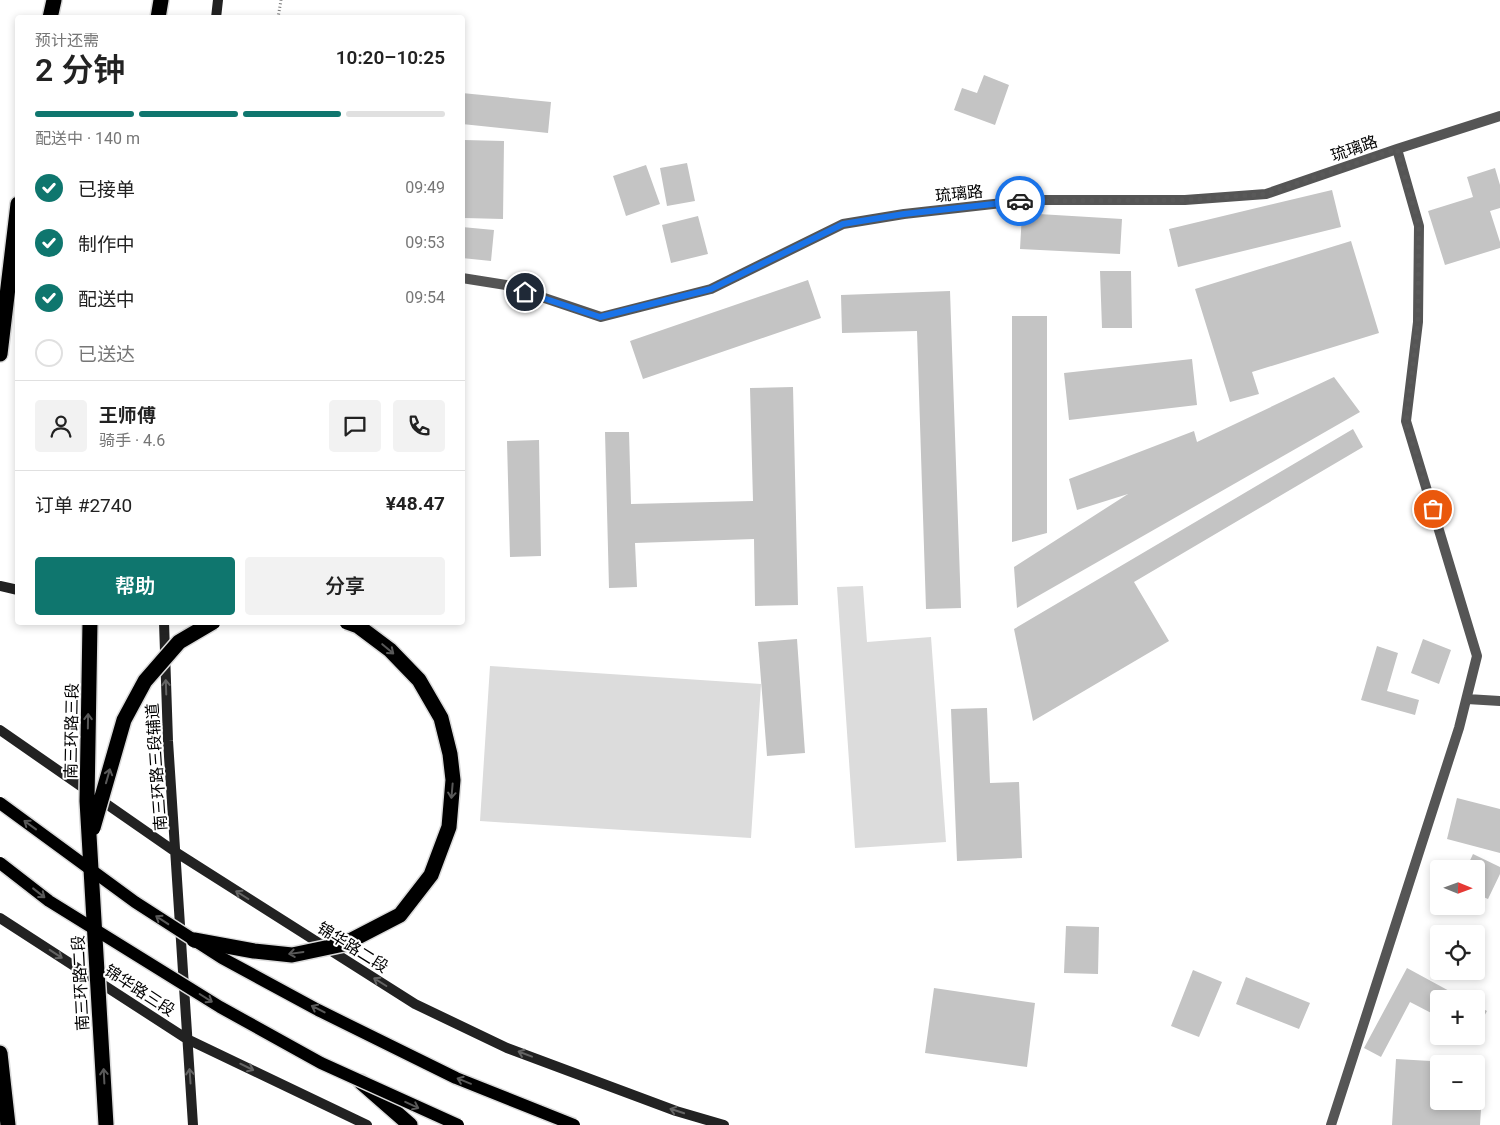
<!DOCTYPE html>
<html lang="zh">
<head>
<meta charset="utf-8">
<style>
	:root { --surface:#fff; --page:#f2f2f2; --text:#222; --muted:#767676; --line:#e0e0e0; --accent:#0f766e }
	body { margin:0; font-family:Roboto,"Noto Sans SC",sans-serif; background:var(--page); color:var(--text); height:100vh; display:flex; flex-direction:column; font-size:19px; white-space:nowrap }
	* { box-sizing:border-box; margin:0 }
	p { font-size:16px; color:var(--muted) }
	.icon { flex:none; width:28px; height:28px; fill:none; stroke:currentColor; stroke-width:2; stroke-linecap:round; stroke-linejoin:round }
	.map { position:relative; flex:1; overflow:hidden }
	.side { position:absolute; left:15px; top:15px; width:450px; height:610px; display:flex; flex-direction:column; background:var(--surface); border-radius:5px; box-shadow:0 2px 8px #0003 }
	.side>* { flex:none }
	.needle { width:32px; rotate:91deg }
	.controls { position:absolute; left:1430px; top:860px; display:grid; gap:10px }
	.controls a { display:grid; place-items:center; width:55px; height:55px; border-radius:5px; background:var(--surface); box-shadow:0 2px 8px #0003; font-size:25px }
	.pin { position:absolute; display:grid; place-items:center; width:42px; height:42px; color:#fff; margin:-21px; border:2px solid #fff; border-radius:50%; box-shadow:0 1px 5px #0007 }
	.courier { position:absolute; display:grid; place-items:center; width:50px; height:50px; margin:-25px; border:4px solid #1a73e8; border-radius:50%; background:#fff; color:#222; box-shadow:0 1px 6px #0007 }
	.summary em { font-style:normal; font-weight:600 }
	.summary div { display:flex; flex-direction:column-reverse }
	.summary { display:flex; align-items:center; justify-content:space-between; height:85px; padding:0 20px }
	h1 { font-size:32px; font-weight:600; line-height:38px }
	.bar { display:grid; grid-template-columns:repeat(4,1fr); gap:8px 5px; align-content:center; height:60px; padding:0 20px }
	.bar i { height:6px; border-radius:4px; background:var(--line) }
	.bar .current { background:var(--accent) }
	.bar p { grid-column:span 4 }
	.line { display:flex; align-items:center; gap:12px; padding:0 20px; border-top:1px solid var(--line) }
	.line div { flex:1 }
	.round { display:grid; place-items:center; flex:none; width:52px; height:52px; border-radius:5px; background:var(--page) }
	ol { padding:0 20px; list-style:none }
	li { display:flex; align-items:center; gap:15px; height:55px }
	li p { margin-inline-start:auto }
	li .icon { padding:5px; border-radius:50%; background:var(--accent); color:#fff; stroke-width:4 }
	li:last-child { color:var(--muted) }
	li i { width:28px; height:28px; border:2px solid var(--line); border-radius:50% }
	.button { display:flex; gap:10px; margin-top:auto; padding:10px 20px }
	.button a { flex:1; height:58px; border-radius:5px; background:var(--accent); color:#fff; font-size:20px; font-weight:600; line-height:58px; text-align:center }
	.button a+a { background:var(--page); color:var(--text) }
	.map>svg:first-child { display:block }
</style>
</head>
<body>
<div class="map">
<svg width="1500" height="1125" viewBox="0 0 1500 1125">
	<rect width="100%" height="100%" fill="#fff"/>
	<path fill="#dcdcdc" d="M863,586L867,642L931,637L946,842L855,848L837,587Z
		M490,666L761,684L751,838L480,821Z"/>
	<path fill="#c4c4c4" d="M984,75L1009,85L995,125L954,110L962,88L977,93Z
		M462,93L551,102L548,133L462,124Z
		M464,140L504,141L503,219L464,218Z
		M687,163L695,201L667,206L660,168Z
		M646,165L660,204L626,216L613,176Z
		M1495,168L1500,185V208L1490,211L1500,242V248L1445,265L1428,211L1473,197L1467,177Z
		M1332,190L1341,227L1178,267L1169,229Z
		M1022,213L1122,219L1120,254L1020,249Z
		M698,216L708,254L671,263L662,225Z
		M462,227L494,230L491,261L462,258Z
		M1351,241L1379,333L1252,372L1259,394L1230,402L1195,289Z
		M1100,271H1131L1132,328H1102Z
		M808,280L821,318L643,379L630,341Z
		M950,291L961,608L926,609L917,331L842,333L841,295Z
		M1012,316H1047V533L1012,542Z
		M1192,359L1197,405L1069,420L1064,373Z
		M1334,377L1360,412L1017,608L1014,567L1128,494L1077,510L1069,479L1194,431L1197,442Z
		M793,387L798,605L755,606L754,539L635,543L637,587L609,588L605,432H629L631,504L753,501L750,388Z
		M1353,429L1363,447L1134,582L1169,641L1033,721L1014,629Z
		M539,440L541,556L510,557L507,441Z
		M797,639L805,753L767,756L758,642Z
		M1423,639L1451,650L1439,684L1411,673Z
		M1377,646L1398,653L1387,691L1419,700L1415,715L1361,700Z
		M987,708L990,783L1019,782L1022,858L957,861L951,709Z
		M1457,798L1500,809V853L1447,839Z
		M1473,854L1500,867V874L1488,899L1476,894V869H1466Z
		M1066,926L1099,927L1098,974L1064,973Z
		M1407,968L1464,999H1439V1017L1410,1002L1381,1057L1364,1048Z
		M1193,970L1222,982L1199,1037L1171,1026Z
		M1246,977L1310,1003L1299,1029L1236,1004Z
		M934,988L1035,1003L1027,1067L925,1053Z
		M1476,1005L1487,1011L1476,1031Z
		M1396,1059L1448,1062V1064H1439V1101H1476V1064H1484L1480,1125H1392Z"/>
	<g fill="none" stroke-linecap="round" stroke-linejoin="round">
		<defs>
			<path id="highway" d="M50,18L54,0
				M158,18L161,0
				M0,354L18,204
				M0,1053L8,1125
				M361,1082L410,1125"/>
		</defs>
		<use href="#highway" stroke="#dbdbdb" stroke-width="18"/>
		<path stroke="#777" stroke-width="3" stroke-dasharray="1 2.5" stroke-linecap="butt" d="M278,18L281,0"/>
		<path stroke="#555" stroke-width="10" d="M462,278L506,285L601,317L711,289L843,224L904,214L1030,200H1185L1266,194L1397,149L1500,116
			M1467,699L1500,701
			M1331,1125L1459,728L1477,656L1406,421L1418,322L1419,226L1397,149"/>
		<path stroke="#222" stroke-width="10" d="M216,18L218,0
			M0,586L18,590
			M164,622L168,741L193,1125
			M0,730L177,853L415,1004L507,1048L676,1111L724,1125
			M0,918L187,1039L367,1125"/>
		<use href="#highway" stroke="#000" stroke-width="15"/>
		<defs>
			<path id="primary-bridge" d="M0,803L135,902L222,958L318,1010L456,1078L574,1125
				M0,863L49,901L220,1007L321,1063L458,1125"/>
			<path id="highway-bridge" d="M90,622L87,801L106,1125
				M93,828L124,720L145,681L179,642L213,622
				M194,940L254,951L292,955L344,944L400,915L431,875L449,827L453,780L450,754L441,718L419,680L390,650L358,626L347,622"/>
		</defs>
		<use href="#primary-bridge" stroke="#dbdbdb" stroke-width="15" stroke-linecap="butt"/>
		<use href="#highway-bridge" stroke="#dbdbdb" stroke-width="18" stroke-linecap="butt"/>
		<use href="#primary-bridge" stroke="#000" stroke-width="12"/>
		<use href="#highway-bridge" stroke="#000" stroke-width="15"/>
	</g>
	<defs><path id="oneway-shaft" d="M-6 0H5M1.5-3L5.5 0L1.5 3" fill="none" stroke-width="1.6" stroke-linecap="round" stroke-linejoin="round" transform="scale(1.25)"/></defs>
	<g stroke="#595959">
		<use href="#oneway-shaft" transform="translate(388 649) rotate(40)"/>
		<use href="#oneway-shaft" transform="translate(88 721) rotate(-89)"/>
		<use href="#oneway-shaft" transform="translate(108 776) rotate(-74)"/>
		<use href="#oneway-shaft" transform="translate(452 791) rotate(95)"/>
		<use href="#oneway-shaft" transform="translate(30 825) rotate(-144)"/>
		<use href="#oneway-shaft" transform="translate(39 893) rotate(38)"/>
		<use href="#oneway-shaft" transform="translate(162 920) rotate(-147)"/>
		<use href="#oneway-shaft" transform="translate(296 953) rotate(172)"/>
		<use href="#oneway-shaft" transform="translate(206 998) rotate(32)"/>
		<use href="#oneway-shaft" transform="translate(318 1009) rotate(-153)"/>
		<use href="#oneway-shaft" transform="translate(104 1076) rotate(-93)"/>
		<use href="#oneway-shaft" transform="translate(464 1081) rotate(-158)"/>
		<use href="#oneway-shaft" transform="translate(412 1105) rotate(25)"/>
	</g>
	<g stroke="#646464">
		<use href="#oneway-shaft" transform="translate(166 687) rotate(-92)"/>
		<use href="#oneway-shaft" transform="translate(242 895) rotate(-148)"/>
		<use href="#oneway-shaft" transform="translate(56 954) rotate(33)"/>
		<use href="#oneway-shaft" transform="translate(380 982) rotate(-148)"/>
		<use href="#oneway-shaft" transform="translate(525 1054) rotate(-159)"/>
		<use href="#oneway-shaft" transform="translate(247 1067) rotate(26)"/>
		<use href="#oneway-shaft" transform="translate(190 1076) rotate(-94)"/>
		<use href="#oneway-shaft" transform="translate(677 1111) rotate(-162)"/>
	</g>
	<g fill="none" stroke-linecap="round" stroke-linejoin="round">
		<path stroke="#595959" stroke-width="5" stroke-dasharray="0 9" d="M1020,201L1185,200L1266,194L1397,149L1419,226L1418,322L1406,422L1433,509"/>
		<path stroke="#1a73e8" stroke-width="6" d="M525,292L600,317L711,289L843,224L904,214L1020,201"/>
	</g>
	<g text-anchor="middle" stroke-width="4" stroke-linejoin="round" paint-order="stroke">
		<g font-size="16" fill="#000" stroke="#fff">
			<text transform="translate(1354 148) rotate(-19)" y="6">琉璃路</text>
			<text transform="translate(959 193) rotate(-6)" y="6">琉璃路</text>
			<text transform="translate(71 731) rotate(-89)" y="6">南三环路三段</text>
			<text transform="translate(156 767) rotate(-94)" y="6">南三环路三段辅道</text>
			<text transform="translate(353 947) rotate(32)" y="6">锦华路二段</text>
			<text transform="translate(80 983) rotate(-93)" y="6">南三环路二段</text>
			<text transform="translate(140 990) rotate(33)" y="6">锦华路三段</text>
		</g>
	</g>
</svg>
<div class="controls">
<a><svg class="needle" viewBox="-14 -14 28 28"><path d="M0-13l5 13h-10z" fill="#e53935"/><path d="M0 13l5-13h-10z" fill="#767676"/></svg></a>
<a><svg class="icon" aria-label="locate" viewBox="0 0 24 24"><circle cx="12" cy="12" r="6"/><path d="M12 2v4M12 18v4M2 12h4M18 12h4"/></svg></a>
<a>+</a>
<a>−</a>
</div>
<div class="pin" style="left:1433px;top:509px;background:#ea580c"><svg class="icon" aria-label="bag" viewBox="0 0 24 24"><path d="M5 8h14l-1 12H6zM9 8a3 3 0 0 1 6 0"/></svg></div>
<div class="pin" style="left:525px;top:292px;background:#1f2937"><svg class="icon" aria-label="home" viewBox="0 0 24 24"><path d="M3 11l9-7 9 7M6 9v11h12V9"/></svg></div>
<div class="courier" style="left:1020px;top:201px"><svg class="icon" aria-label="car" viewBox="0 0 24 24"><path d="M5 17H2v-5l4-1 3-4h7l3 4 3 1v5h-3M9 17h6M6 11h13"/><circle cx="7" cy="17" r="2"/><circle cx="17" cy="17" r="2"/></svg></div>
<section class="side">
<div class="summary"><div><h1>2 分钟</h1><p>预计还需</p></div><em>10:20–10:25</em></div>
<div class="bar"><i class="current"></i><i class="current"></i><i class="current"></i><i></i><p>配送中 · 140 m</p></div>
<ol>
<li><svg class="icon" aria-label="check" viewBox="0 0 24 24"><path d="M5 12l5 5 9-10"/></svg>已接单<p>09:49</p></li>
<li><svg class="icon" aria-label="check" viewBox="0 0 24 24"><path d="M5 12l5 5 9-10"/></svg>制作中<p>09:53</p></li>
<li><svg class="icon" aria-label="check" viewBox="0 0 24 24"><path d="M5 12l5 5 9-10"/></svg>配送中<p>09:54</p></li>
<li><i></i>已送达</li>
</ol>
<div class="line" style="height:90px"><a class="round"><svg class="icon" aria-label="person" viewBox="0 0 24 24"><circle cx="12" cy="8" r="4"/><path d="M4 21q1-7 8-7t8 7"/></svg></a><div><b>王师傅</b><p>骑手 · 4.6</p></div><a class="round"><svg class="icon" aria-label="chat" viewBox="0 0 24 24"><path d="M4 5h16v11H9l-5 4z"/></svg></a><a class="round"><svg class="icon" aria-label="phone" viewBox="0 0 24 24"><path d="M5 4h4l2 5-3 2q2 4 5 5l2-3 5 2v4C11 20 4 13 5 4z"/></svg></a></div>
<div class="line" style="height:65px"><div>订单 #2740</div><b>¥48.47</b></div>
<div class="button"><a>帮助</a><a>分享</a></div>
</section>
</div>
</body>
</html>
